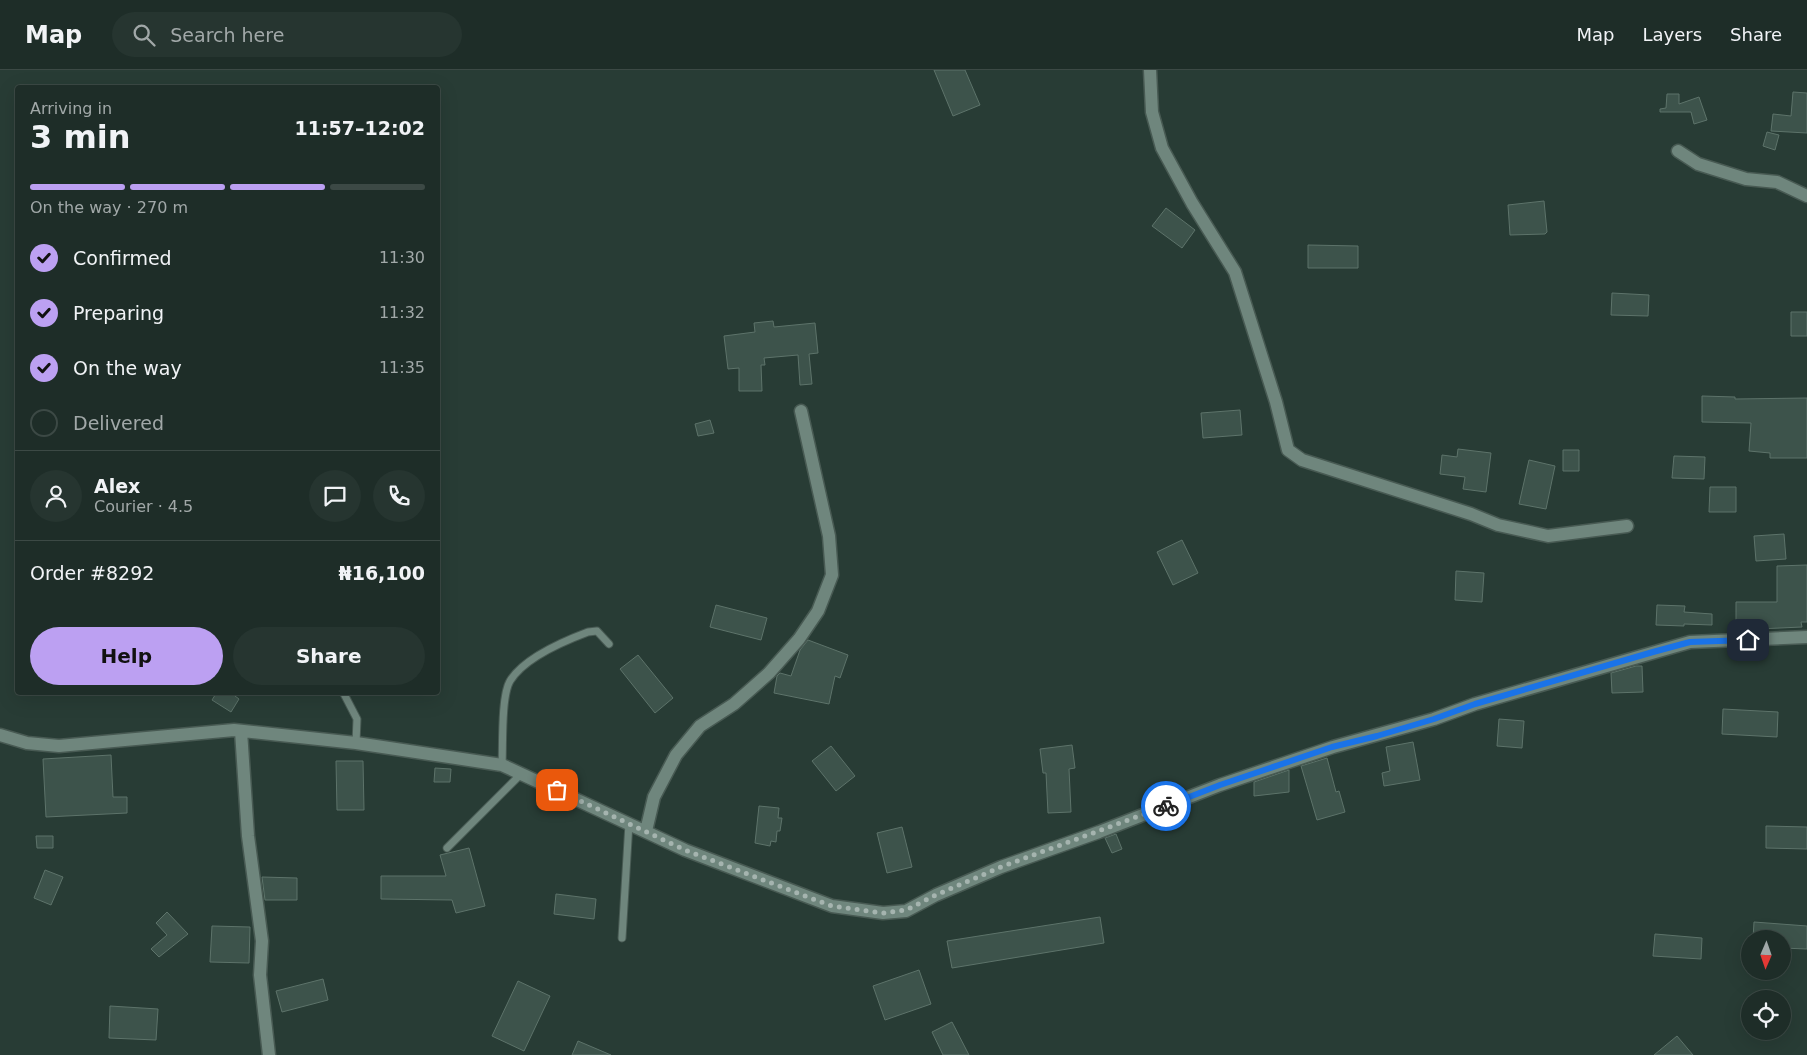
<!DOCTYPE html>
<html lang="en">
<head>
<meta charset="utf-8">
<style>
	:root { --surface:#1e2d28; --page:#263530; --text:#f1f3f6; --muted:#a1a8a8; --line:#3c4945; --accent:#bca0f2 }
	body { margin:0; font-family:"DejaVu Sans",sans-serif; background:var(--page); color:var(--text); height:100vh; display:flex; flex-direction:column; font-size:19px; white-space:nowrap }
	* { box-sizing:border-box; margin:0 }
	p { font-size:16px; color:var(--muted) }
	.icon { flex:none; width:28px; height:28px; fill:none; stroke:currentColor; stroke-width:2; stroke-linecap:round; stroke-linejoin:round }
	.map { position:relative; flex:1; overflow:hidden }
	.sheet { position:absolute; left:15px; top:15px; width:425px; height:610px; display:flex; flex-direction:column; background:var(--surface); border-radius:5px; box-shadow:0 5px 20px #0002,0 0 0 1px var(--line) }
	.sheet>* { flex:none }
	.needle { width:32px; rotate:182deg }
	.fabs { position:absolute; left:1741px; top:860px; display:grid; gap:10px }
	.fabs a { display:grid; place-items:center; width:50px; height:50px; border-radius:50%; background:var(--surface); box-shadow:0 5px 20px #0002,0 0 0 1px var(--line); font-size:25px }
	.pin { position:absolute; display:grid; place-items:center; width:42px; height:42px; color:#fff; margin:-21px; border-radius:10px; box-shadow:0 2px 8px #0006 }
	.courier { position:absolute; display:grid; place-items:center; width:50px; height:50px; margin:-25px; border:4px solid #1a73e8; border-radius:50%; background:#fff; color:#222; box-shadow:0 1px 6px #0007 }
	.overview em { font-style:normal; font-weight:700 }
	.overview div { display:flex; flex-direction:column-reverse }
	.overview { display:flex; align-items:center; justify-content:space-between; height:85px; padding:0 15px }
	h1 { font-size:32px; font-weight:700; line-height:38px }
	.bar { display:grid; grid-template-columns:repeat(4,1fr); gap:8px 5px; align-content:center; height:60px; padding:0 15px }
	.bar i { height:6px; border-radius:4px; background:var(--line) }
	.bar .selected { background:var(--accent) }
	.bar p { grid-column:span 4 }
	.line { display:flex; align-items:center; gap:12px; padding:0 15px; border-top:1px solid var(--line) }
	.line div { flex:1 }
	.round { display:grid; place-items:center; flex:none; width:52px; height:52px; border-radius:26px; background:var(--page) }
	ol { padding:0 15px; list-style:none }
	li { display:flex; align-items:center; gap:15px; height:55px }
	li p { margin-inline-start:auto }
	li .icon { padding:5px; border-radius:50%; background:var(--accent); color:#111; stroke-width:4 }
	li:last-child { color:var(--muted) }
	li i { width:28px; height:28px; border:2px solid var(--line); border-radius:50% }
	.primary-button { display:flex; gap:10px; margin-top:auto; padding:10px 15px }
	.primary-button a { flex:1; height:58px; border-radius:30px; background:var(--accent); color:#111; font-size:20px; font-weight:700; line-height:58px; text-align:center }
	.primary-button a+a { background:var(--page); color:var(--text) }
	header { display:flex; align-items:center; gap:30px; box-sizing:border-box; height:70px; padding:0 25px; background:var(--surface); border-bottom:1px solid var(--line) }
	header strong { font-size:24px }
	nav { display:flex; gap:28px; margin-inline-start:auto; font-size:18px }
	.search { width:350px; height:45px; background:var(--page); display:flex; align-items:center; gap:12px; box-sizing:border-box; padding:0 18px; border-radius:28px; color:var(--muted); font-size:19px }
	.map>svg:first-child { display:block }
</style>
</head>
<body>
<header>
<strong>Map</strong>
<div class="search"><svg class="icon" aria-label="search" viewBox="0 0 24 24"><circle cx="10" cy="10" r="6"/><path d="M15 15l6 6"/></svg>Search here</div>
<nav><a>Map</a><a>Layers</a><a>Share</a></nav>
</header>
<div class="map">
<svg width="1807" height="985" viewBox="0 0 1807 985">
	<rect width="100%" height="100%" fill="#283c35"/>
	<path fill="#3d534b" stroke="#5d736a" d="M934,0H965L980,35L953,46Z
		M1793,22L1807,23V63L1771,61L1773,44L1791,46Z
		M1667,24H1679V34L1699,27L1707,50L1694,54L1691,42H1660V39L1666,38Z
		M1767,62L1779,65L1775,80L1763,76Z
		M1544,131L1547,162L1545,164L1510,165L1508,135Z
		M1166,138L1195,160L1182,178L1152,156Z
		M1308,175L1358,176V198H1308Z
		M1612,223L1649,225L1648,246L1611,245Z
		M1791,242H1807V266H1791Z
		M773,251L774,257L815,253L818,283L809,284L812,314L800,315L798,285L764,288L765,295H761L762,321H739V298L728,299L724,266L755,262L754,253Z
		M1702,326L1735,327V329L1807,328V388H1770V383L1749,381L1751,353L1702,352Z
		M1240,340L1242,365L1203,368L1201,343Z
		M710,350L714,363L698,366L695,354Z
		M1458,379L1491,383L1486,422L1463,419L1465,407L1440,404L1442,385L1457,387Z
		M1563,380H1579V401H1563Z
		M1674,386L1705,387L1704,409L1672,408Z
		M1529,390L1555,396L1546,439L1519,434Z
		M1710,417H1736V442H1709Z
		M1784,464L1786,489L1756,491L1754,466Z
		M1182,470L1198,503L1173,515L1157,482Z
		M1807,495V552H1801L1802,557L1736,560V532H1777V496Z
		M1456,501L1484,503L1482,532L1455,530Z
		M716,535L767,548L761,570L710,557Z
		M1657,535L1685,536L1684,542L1712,544V555L1684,554V556L1656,555Z
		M808,570L848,585L840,608L835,606L829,634L774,623L777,606L780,603L791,606L800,580Z
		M638,585L673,628L655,643L620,599Z
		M1636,596H1642L1643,622L1612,623L1611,603Z
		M217,622H237L235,626L239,629L231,642L212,630Z
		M1723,639L1778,642L1777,667L1722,664Z
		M1499,649L1524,651L1522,678L1497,676Z
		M1413,672L1420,710L1384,716L1382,703L1390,701L1386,677Z
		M1072,675L1075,698L1069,699L1071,742L1048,743L1046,703H1043L1040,679Z
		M831,676L855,706L836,721L812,691Z
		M111,685L113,727H127V743L46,747L43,689Z
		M1327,688L1336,722L1339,721L1345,742L1317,750L1301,696Z
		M336,691H363L364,740H337Z
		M435,698L451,699L450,712H434Z
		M1289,700V722L1254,726V712Z
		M759,736L779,738L778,748H782L780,761H777L776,772L771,771L770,776L755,773Z
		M1766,756L1807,757V779L1766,778Z
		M902,757L912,797L887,803L877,763Z
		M1116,764L1122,779L1112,783L1105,768Z
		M36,766H53V778H37Z
		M469,778L485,836L456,843L452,830L381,829V806H446L440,785Z
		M45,800L63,807L51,835L34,828Z
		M262,807L297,808V830H265Z
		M556,824L596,829L594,849L554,844Z
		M167,842L188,864L159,887L151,879L167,865L156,853Z
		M1100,847L1104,873L952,898L947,871Z
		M1754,852L1807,856V879L1782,878V869H1753Z
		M212,856L250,857L249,893L210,892Z
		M1655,864L1702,868L1701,889L1653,886Z
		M919,900L931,934L885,950L873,916Z
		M323,909L328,930L282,942L276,921Z
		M518,911L550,926L524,981L492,966Z
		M110,936L158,939L156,970L109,968Z
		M952,952L969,985H943L932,962Z
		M1677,966L1693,985H1654Z
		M578,971L611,985H572Z"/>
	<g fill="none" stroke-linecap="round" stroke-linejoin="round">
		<defs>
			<path id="lane" d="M343,622L357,649L356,673
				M502,695C503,676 501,626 510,611C524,588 564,571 588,562L597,561L609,574
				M447,778L521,704
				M622,868L629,753"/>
			<path id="street" d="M1150,0L1152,42L1162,78L1192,133L1235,202L1276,332L1288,380L1302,390L1471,444L1498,455L1548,466L1627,456
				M1678,81L1698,94L1746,109L1777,112L1807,126
				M241,661L248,766L262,871L260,905L269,985
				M0,665L27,673L59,676L234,660L356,673L502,695L685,780L832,836L883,843L906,841L936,825L1001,797L1099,762L1220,715L1333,677L1434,649L1475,634L1690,572L1807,567
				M646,761L654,727L676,685L700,656L734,634L769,603L799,569L818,541L832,505L829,466L801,341"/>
		</defs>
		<use href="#lane" stroke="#485a53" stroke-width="9"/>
		<use href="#street" stroke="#485a53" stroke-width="15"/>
		<use href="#lane" stroke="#6f867d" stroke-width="7"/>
		<use href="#street" stroke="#6f867d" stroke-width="12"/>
	</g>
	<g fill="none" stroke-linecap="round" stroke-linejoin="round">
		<path stroke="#a5b4af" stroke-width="5" stroke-dasharray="0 9" d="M557,720L685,780L813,829L832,836L883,843L906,840L936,825L1001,797L1166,736"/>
		<path stroke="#1a73e8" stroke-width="6" d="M1166,736L1220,715L1332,677L1377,666L1434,649L1475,634L1653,582L1690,572L1748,570"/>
	</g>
</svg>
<div class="fabs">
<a><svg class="needle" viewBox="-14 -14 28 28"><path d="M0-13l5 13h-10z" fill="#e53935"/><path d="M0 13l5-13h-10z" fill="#a1a8a8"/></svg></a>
<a><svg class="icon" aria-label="locate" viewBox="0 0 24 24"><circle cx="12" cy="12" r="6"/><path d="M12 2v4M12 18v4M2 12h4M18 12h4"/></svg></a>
</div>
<div class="pin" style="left:557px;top:720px;background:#ea580c"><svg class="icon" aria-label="bag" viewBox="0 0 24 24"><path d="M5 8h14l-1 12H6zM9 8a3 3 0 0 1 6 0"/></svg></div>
<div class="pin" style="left:1748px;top:570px;background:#1f2937"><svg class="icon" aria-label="home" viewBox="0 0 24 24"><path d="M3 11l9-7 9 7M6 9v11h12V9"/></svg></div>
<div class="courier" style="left:1166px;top:736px"><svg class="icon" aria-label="bike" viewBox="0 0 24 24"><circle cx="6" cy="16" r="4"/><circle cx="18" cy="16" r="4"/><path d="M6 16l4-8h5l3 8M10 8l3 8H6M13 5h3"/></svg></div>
<section class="sheet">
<div class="overview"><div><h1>3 min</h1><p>Arriving in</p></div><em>11:57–12:02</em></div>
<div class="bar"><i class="selected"></i><i class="selected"></i><i class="selected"></i><i></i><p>On the way · 270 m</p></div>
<ol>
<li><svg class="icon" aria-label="check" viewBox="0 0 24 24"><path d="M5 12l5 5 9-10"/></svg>Confirmed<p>11:30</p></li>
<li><svg class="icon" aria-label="check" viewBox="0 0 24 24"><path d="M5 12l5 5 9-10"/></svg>Preparing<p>11:32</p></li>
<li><svg class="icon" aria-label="check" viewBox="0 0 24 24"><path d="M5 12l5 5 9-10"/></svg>On the way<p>11:35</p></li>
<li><i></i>Delivered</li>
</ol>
<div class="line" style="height:90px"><a class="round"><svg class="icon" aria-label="person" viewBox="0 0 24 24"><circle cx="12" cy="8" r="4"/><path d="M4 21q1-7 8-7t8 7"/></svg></a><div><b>Alex</b><p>Courier · 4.5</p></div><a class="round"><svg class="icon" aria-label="chat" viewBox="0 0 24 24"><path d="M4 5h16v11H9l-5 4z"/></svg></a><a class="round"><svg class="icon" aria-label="phone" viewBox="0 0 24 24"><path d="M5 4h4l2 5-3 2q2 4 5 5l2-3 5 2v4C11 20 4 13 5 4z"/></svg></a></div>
<div class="line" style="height:65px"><div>Order #8292</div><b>₦16,100</b></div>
<div class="primary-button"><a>Help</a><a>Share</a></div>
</section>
</div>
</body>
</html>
